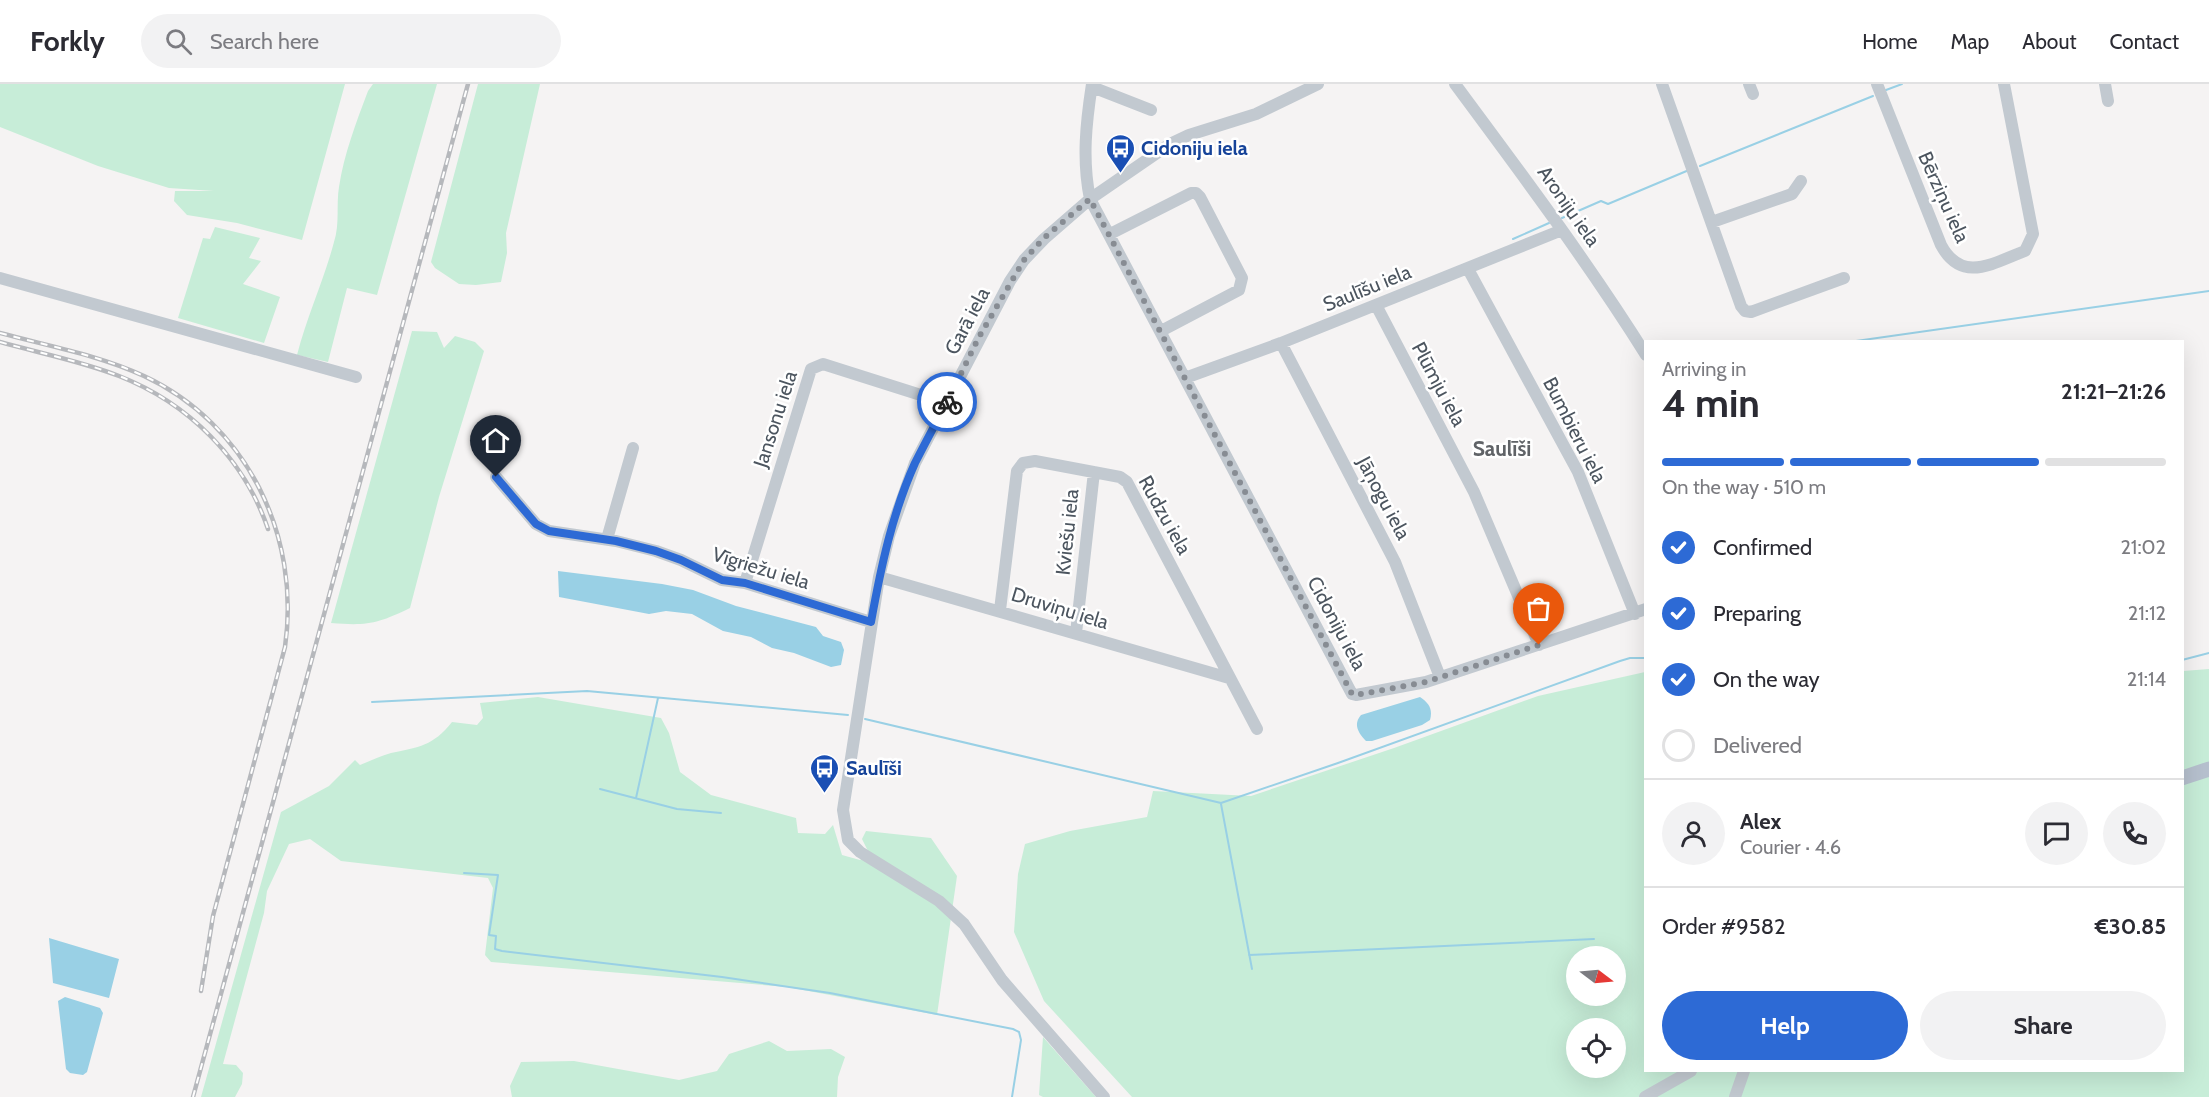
<!DOCTYPE html>
<html lang="en">
<head>
<meta charset="utf-8">
<style>
	:root { --surface:#fff; --page:#f2f2f3; --text:#2b2b33; --muted:#7c7c81; --line:#e1e1e2; --accent:#2d6ad5 }
	body { margin:0; font-family:Cabin,sans-serif; background:var(--page); color:var(--text); height:100vh; display:flex; flex-direction:column; font-size:22px; white-space:nowrap }
	* { box-sizing:border-box; margin:0 }
	p { font-size:20px; color:var(--muted) }
	.icon { flex:none; width:33px; height:33px; fill:none; stroke:currentColor; stroke-width:2; stroke-linecap:round; stroke-linejoin:round }
	.map { position:relative; flex:1; overflow:hidden }
	.details { position:absolute; left:1644px; top:256px; width:540px; height:732px; display:flex; flex-direction:column; background:var(--surface); border-radius:0px; box-shadow:0 6px 24px #0002 }
	.details>* { flex:none }
	.needle { width:39px; rotate:106deg }
	.buttons { position:absolute; left:1566px; top:862px; display:grid; gap:12px }
	.buttons a { display:grid; place-items:center; width:60px; height:60px; border-radius:50%; background:var(--surface); box-shadow:0 6px 24px #0002; font-size:30px }
	.pin { position:absolute; display:grid; place-items:center; width:51px; height:51px; color:#fff; margin:-62px -26px; border-radius:50% 50% 50% 0; rotate:-45deg; box-shadow:0 0 6px #0007 }
	.pin .icon { rotate:45deg }
	.courier { position:absolute; display:grid; place-items:center; width:60px; height:60px; margin:-30px; border:4px solid #2d6ad5; border-radius:50%; background:#fff; color:#222; box-shadow:0 2px 8px #0007 }
	.overview em { font-style:normal; font-weight:700 }
	.overview div { display:flex; flex-direction:column-reverse }
	.overview { display:flex; align-items:center; justify-content:space-between; height:102px; padding:0 18px }
	h1 { font-size:39px; font-weight:700; line-height:45px }
	.bar { display:grid; grid-template-columns:repeat(4,1fr); gap:9px 6px; align-content:center; height:72px; padding:0 18px }
	.bar i { height:8px; border-radius:4px; background:var(--line) }
	.bar .on { background:var(--accent) }
	.bar p { grid-column:span 4 }
	.line { display:flex; align-items:center; gap:15px; padding:0 18px; border-top:2px solid var(--line) }
	.line div { flex:1 }
	.round { display:grid; place-items:center; flex:none; width:63px; height:63px; border-radius:32px; background:var(--page) }
	ol { padding:0 18px; list-style:none }
	li { display:flex; align-items:center; gap:18px; height:66px }
	li p { margin-inline-start:auto }
	li .icon { padding:6px; border-radius:50%; background:var(--accent); color:#fff; stroke-width:4 }
	li:last-child { color:var(--muted) }
	li i { width:33px; height:33px; border:3px solid var(--line); border-radius:50% }
	.cta { display:flex; gap:12px; margin-top:auto; padding:12px 18px }
	.cta a { flex:1; height:69px; border-radius:36px; background:var(--accent); color:#fff; font-size:24px; font-weight:700; line-height:69px; text-align:center }
	.cta a+a { background:var(--page); color:var(--text) }
	header { display:flex; align-items:center; gap:36px; box-sizing:border-box; height:84px; padding:0 30px; background:var(--surface); border-bottom:2px solid var(--line) }
	header strong { font-size:28px }
	nav { display:flex; gap:33px; margin-inline-start:auto; font-size:21px }
	.search { width:420px; height:54px; background:var(--page); display:flex; align-items:center; gap:15px; box-sizing:border-box; padding:0 21px; border-radius:33px; color:var(--muted); font-size:22px }
	.map>svg:first-child { display:block }
</style>
</head>
<body>
<header>
<strong>Forkly</strong>
<div class="search"><svg class="icon" aria-label="search" viewBox="0 0 24 24"><circle cx="10" cy="10" r="6"/><path d="M15 15l6 6"/></svg>Search here</div>
<nav><a>Home</a><a>Map</a><a>About</a><a>Contact</a></nav>
</header>
<div class="map">
<svg width="2209" height="1013" viewBox="0 0 2209 1013">
	<rect width="100%" height="100%" fill="#f5f3f3"/>
	<path fill="#c7edd8" fill-rule="evenodd" d="M0,0H345L302,156L237,139L187,131L174,117L175,107H214L169,104L98,82L0,43Z
		M373,0H437L377,211L347,204L328,278L297,271C307,232 324,196 334,158C340,140 336,121 339,103C344,70 356,39 368,7Z
		M478,0H540L506,149L507,169L501,198L476,201L459,200L435,184L431,178Z
		M215,143L260,154L249,174L261,177L243,200L280,213L264,259L178,234L203,154L210,155Z
		M412,247L437,248L444,264L455,252L475,258L484,267L439,413L410,524C377,540 367,542 331,539Z
		M2209,585V1013H1132L1044,917L1014,848L1018,790L1025,760L1070,747L1147,733L1153,707L1251,712L1394,664L1538,612L1645,588L1646,987H2182L2183,587ZM1576,873H1616V912H1576ZM1576,945H1616V984H1576Z
		M538,613L661,634L669,649L680,688L711,711L796,734L798,749L825,750L833,741L842,771L860,776L869,769L862,755L866,747L931,754L957,792L937,931L787,903L491,878L485,871L493,804L488,794L341,777L310,755L289,760L267,807L264,829L223,980L236,981L243,989L242,1000L235,1013H201L281,728L329,702L355,676L360,681C370,677 381,672 391,669C419,663 433,662 452,638L477,641L483,634L480,619Z
		M1043,953L1096,1013H1043L1039,1011Z
		M769,957L787,967L831,965L845,973L838,993L837,1013H512L510,1002L521,978L574,977L679,996L717,987L729,970Z"/>
	<path fill="#99d0e5" d="M558,487L662,500L693,506L736,522L816,543L823,552L841,558L844,566L841,581L831,583L794,569L772,564L751,553L723,547L692,530L666,527L649,530L559,513Z
		M1420,613C1429,619 1433,625 1430,636L1422,641L1372,657H1366C1358,649 1353,640 1361,631Z
		M49,854L119,875L109,914L53,899Z
		M65,913L100,924L103,929L87,988L83,991L70,989L66,985L58,917Z"/>
	<g fill="none" stroke-linecap="round" stroke-linejoin="round">
		<path stroke="#99d0e5" stroke-width="2" d="M1886,6L1902,0
			M1700,82L1873,12
			M1562,134L1601,117L1608,120L1689,86
			M1513,155L1549,139
			M1849,258L2209,207
			M2182,576L2209,569
			M372,618L587,607L848,631
			M865,635L1221,719L1338,679L1620,577L1630,574H1646
			M600,705L677,725L721,729
			M636,714L658,614
			M1221,720L1252,885
			M464,789L498,791L489,851L496,852L495,865L502,867L722,893L830,909L1013,945L1019,948L1021,956L1012,1013
			M1249,871L1594,855"/>
		<path stroke="#c2c9d0" stroke-width="12" d="M1092,0C1086,39 1082,76 1090,115L1352,610L1356,611L1426,598L1646,525
			M1455,0C1521,89 1587,177 1646,271
			M1662,0L1741,222L1745,227L1751,228L1844,194
			M1749,0L1753,10
			M1877,0L1941,161C1962,200 1993,179 2025,167L2033,150L2004,0
			M2105,0L2108,17
			M1092,3L1151,26
			M1712,138L1792,110L1801,97
			M1110,150L1191,109H1196L1200,113L1242,194L1239,206L1161,247
			M1468,185L1578,388L1635,530
			M0,194L356,293
			M1376,221L1474,408L1539,561
			M1281,259L1395,478L1440,593
			M1185,294L1281,259L1562,146
			M496,393L536,440L549,447L616,457L656,467L681,476L722,496L745,499L871,538
			M607,455L633,364
			M879,493L1229,594
			M745,499L811,285L823,280L946,319
			M1000,526L1017,387L1023,379L1035,377L1120,393L1127,398L1257,645
			M1076,549L1094,388
			M1104,1013L1002,896L964,840L939,817L860,768L848,756L843,726L879,493L889,452L915,379L1010,197L1024,176L1044,155L1090,115L1170,60L1189,51L1256,30L1318,0
			M1645,1013L1691,987
			M1735,1013L1744,987"/>
		<path stroke="#b6c0ce" stroke-width="15" d="M2182,694L2209,685"/>
		<defs>
			<path id="rail" d="M0,249C48,262 99,271 144,292C247,340 301,452 285,563L213,832L201,907
				M0,258C39,269 81,277 119,292C188,319 244,374 268,445
				M193,1013L468,0"/>
		</defs>
		<use href="#rail" stroke="#b6b8bc" stroke-width="4.5"/>
		<use href="#rail" stroke="#fff" stroke-width="2" stroke-dasharray="7" stroke-linecap="butt"/>
	</g>
	<g fill="none" stroke-linecap="round" stroke-linejoin="round">
		<path stroke="#878c93" stroke-width="6" stroke-dasharray="0 10.8" d="M947,318L979,253L1024,176L1044,154L1090,115L1352,610L1356,611L1426,598L1539,561"/>
		<path stroke="#2d6ad5" stroke-width="8" d="M496,393L536,440L549,447L616,457L656,467L681,476L722,496L745,499L871,538C881,483 892,430 915,379C925,359 936,339 947,318"/>
	</g>
	<defs>
		<symbol id="bus-pin" viewBox="-11 -11 22 30"><path d="M0 17L-7.5 6A9.5 9.5 0 1 1 7.5 6Z" fill="#1a4fb4" stroke="#fff"/><path d="M-5-6H5V4H4V6H2V4H-2V6H-4V4H-5ZM-3.5-4V0h7V-4ZM-3.5 1.2v1.5H-2V1.2ZM2 1.2v1.5H3.5V1.2Z" fill="#fff"/></symbol>
	</defs>
	<g fill-rule="evenodd">
		<use href="#bus-pin" x="1104" y="48" width="33" height="45"/>
		<use href="#bus-pin" x="808" y="668" width="33" height="45"/>
	</g>
	<g text-anchor="middle" stroke-width="5" stroke-linejoin="round" paint-order="stroke">
		<g font-size="20" font-weight="bold" fill="#164399" stroke="#fff" text-anchor="start">
			<text x="1141" y="71">Cidoniju iela</text>
			<text x="846" y="691">Saulīši</text>
		</g>
		<g font-size="20" fill="#4c555f" stroke="#fff">
			<text transform="translate(1944 113) rotate(66)" y="7">Bērziņu iela</text>
			<text transform="translate(1569 122) rotate(55)" y="7">Aroniju iela</text>
			<text transform="translate(1367 204) rotate(-22)" y="7">Saulīšu iela</text>
			<text transform="translate(967 237) rotate(-62)" y="7">Garā iela</text>
			<text transform="translate(1439 300) rotate(62)" y="7">Plūmju iela</text>
			<text transform="translate(775 335) rotate(-72)" y="7">Jansonu iela</text>
			<text transform="translate(1575 346) rotate(63)" y="7">Bumbieru iela</text>
			<text transform="translate(1384 414) rotate(62)" y="7">Jāņogu iela</text>
			<text transform="translate(1165 431) rotate(61)" y="7">Rudzu iela</text>
			<text transform="translate(1067 448) rotate(-84)" y="7">Kviešu iela</text>
			<text transform="translate(761 484) rotate(17)" y="7">Vīgriežu iela</text>
			<text transform="translate(1060 524) rotate(17)" y="7">Druviņu iela</text>
			<text transform="translate(1337 539) rotate(62)" y="7">Cidoniju iela</text>
		</g>
		<g font-size="21" font-weight="bold" fill="#606367" stroke="#fff">
			<text x="1502" y="372">Saulīši</text>
		</g>
	</g>
</svg>
<div class="buttons">
<a><svg class="needle" viewBox="-14 -14 28 28"><path d="M0-13l5 13h-10z" fill="#e53935"/><path d="M0 13l5-13h-10z" fill="#7c7c81"/></svg></a>
<a><svg class="icon" aria-label="locate" viewBox="0 0 24 24"><circle cx="12" cy="12" r="6"/><path d="M12 2v4M12 18v4M2 12h4M18 12h4"/></svg></a>
</div>
<div class="pin" style="left:1539px;top:561px;background:#ea580c"><svg class="icon" aria-label="bag" viewBox="0 0 24 24"><path d="M5 8h14l-1 12H6zM9 8a3 3 0 0 1 6 0"/></svg></div>
<div class="pin" style="left:496px;top:393px;background:#1f2937"><svg class="icon" aria-label="home" viewBox="0 0 24 24"><path d="M3 11l9-7 9 7M6 9v11h12V9"/></svg></div>
<div class="courier" style="left:947px;top:318px"><svg class="icon" aria-label="bike" viewBox="0 0 24 24"><circle cx="6" cy="16" r="4"/><circle cx="18" cy="16" r="4"/><path d="M6 16l4-8h5l3 8M10 8l3 8H6M13 5h3"/></svg></div>
<section class="details">
<div class="overview"><div><h1>4 min</h1><p>Arriving in</p></div><em>21:21–21:26</em></div>
<div class="bar"><i class="on"></i><i class="on"></i><i class="on"></i><i></i><p>On the way · 510 m</p></div>
<ol>
<li><svg class="icon" aria-label="check" viewBox="0 0 24 24"><path d="M5 12l5 5 9-10"/></svg>Confirmed<p>21:02</p></li>
<li><svg class="icon" aria-label="check" viewBox="0 0 24 24"><path d="M5 12l5 5 9-10"/></svg>Preparing<p>21:12</p></li>
<li><svg class="icon" aria-label="check" viewBox="0 0 24 24"><path d="M5 12l5 5 9-10"/></svg>On the way<p>21:14</p></li>
<li><i></i>Delivered</li>
</ol>
<div class="line" style="height:108px"><a class="round"><svg class="icon" aria-label="person" viewBox="0 0 24 24"><circle cx="12" cy="8" r="4"/><path d="M4 21q1-7 8-7t8 7"/></svg></a><div><b>Alex</b><p>Courier · 4.6</p></div><a class="round"><svg class="icon" aria-label="chat" viewBox="0 0 24 24"><path d="M4 5h16v11H9l-5 4z"/></svg></a><a class="round"><svg class="icon" aria-label="phone" viewBox="0 0 24 24"><path d="M5 4h4l2 5-3 2q2 4 5 5l2-3 5 2v4C11 20 4 13 5 4z"/></svg></a></div>
<div class="line" style="height:78px"><div>Order #9582</div><b>€30.85</b></div>
<div class="cta"><a>Help</a><a>Share</a></div>
</section>
</div>
</body>
</html>
